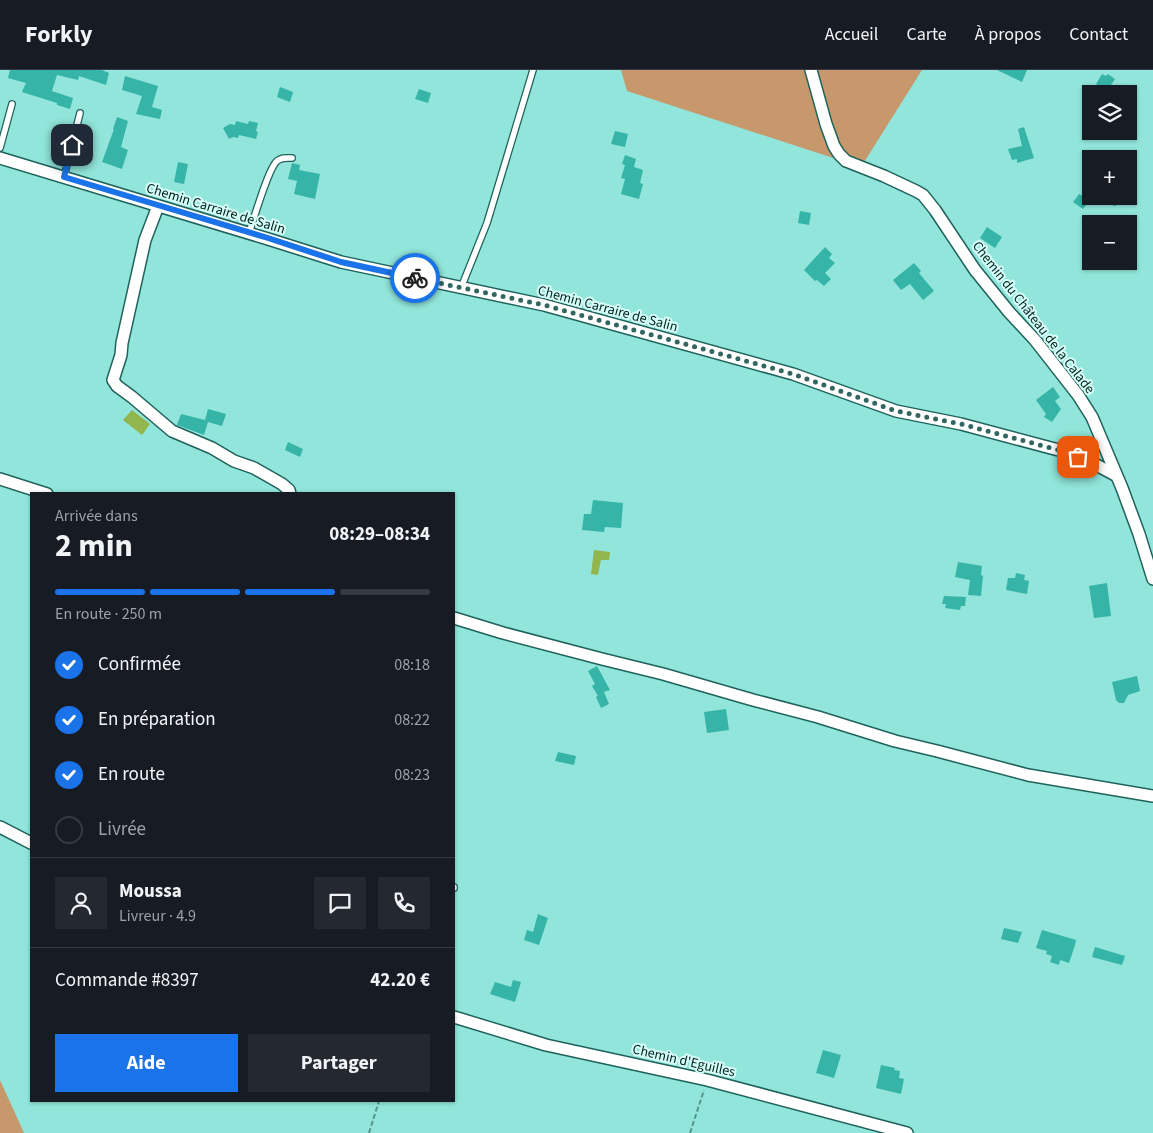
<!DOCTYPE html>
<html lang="fr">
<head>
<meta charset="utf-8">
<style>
	:root { --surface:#171b24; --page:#242831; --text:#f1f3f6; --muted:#9ea1a6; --line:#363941; --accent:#1a73e8 }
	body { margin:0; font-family:"Source Sans 3",sans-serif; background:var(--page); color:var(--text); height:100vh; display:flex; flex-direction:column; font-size:19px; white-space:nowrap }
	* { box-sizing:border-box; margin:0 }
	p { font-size:16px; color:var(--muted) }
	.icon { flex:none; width:28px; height:28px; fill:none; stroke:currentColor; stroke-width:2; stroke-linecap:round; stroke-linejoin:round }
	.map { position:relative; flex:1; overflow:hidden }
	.drawer { position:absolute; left:30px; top:422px; width:425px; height:610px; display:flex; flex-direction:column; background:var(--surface); border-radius:0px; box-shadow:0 1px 4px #0004 }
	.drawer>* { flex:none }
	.buttons { position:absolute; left:1082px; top:15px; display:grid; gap:10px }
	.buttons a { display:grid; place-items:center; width:55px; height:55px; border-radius:0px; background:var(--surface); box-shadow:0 1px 4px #0004; font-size:25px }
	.pin { position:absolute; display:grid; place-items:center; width:42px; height:42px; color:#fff; margin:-21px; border-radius:10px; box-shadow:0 2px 8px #0006 }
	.courier { position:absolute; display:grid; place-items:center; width:50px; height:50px; margin:-25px; border:4px solid #1a73e8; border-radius:50%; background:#fff; color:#222; box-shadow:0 1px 6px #0007 }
	.headline em { font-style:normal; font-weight:700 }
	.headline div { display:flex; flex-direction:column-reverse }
	.headline { display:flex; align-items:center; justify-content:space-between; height:85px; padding:0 25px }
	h1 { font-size:32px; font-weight:700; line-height:38px }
	.bar { display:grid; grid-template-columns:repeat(4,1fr); gap:8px 5px; align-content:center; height:60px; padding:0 25px }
	.bar i { height:6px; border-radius:4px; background:var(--line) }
	.bar .selected { background:var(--accent) }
	.bar p { grid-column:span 4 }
	.line { display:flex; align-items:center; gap:12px; padding:0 25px; border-top:1px solid var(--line) }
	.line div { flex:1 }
	.round { display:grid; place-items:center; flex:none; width:52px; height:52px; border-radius:0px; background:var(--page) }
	ol { padding:0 25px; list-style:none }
	li { display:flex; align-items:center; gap:15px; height:55px }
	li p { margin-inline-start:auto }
	li .icon { padding:5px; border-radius:50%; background:var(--accent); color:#fff; stroke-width:4 }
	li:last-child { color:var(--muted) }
	li i { width:28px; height:28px; border:2px solid var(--line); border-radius:50% }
	.button { display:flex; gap:10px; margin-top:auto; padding:10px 25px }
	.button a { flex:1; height:58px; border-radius:0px; background:var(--accent); color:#fff; font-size:20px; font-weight:700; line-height:58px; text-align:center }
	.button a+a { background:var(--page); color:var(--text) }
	header { display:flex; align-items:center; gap:30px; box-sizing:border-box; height:70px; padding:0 25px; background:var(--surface); border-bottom:1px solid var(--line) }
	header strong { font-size:24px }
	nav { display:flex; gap:28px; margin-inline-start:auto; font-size:18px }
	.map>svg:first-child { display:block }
</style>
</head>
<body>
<header>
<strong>Forkly</strong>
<nav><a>Accueil</a><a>Carte</a><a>À propos</a><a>Contact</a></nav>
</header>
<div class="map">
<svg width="1153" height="1063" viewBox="0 0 1153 1063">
	<rect width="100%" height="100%" fill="#91e5da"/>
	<path fill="#c6986b" d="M621,0H922L861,97L627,21Z
		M0,1010L24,1063H0Z"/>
	<path fill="#93b54e" d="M132,340L150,354L142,365L123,350Z
		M594,480L610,482L609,490H601L598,505L591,504Z"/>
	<path fill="#37b4a8" d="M10,0H102L109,3L106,15L79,6L78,10L57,5L52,21L73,28L70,39L57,35V33L22,22L26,13L8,8Z
		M997,0H1027L1022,12Z
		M1102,4L1106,6L1108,4L1115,9L1107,21L1096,14Z
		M125,6L158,16L152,37L162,40L160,49L136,44L142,26L122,20Z
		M280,17L293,22L290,32L277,27Z
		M419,19L431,23L428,33L415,29Z
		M117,47L128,51L121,77L128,80L122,99L102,92L114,59H113Z
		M236,51L248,54L249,51L258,53L256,61L258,62L256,69L239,65L238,68L233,67L229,69L223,58L230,54L235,55Z
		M1024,57L1034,88L1017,93V89L1012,90L1008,79L1022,76L1018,59Z
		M615,61L628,64L625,77L611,74Z
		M625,85L636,89L634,97L643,100L640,113L643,114L639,129L621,124L625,109L621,108L625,95L622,94Z
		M178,92L188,94L184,114L174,112Z
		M292,93L300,95L299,100L320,104L315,129L294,124L297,111L288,109Z
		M1079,124L1087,128V126H1118L1116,136L1089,131L1083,139L1073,132Z
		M800,141L811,143L809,155L798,153Z
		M987,157L1002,167L995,178L980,168Z
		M825,177L832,184L829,188L835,193L825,203L831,209L824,216L817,210L815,211L804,200Z
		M914,193L921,201L919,203L934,221L923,230L910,214L901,220L893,210Z
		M1053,317L1060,327L1055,331L1061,339L1052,352L1044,347L1046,344L1036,330Z
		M208,339L226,344L222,356L208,352L204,365L177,355L181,344L205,350Z
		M288,372L303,379L300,387L285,380Z
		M593,430L623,433L621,458L605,457L604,462L582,460L584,444H591Z
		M958,492L982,496L981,505L983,506L981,526L968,525L970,510L955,507Z
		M1016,503L1025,505L1024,510L1029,511L1027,524L1006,520L1008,508H1015Z
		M1107,513L1111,546L1094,548L1089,516Z
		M944,526L966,527L965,536H961L960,540L945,538L946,534H942Z
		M597,596L610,620L604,622L609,634L601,638L596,627L599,625L598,626L592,616L595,614L588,601Z
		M1137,606L1140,621L1128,625L1124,633H1119L1116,630L1112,612Z
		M726,639L729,660L707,663L704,642Z
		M558,682L576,686L574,695L555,691Z
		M538,844L548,848L539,875L524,870L527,860L533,862Z
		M1004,858L1022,862L1018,873L1001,869Z
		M1042,860L1076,870L1075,875L1069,893L1060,890L1059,895L1050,892L1052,886L1046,884L1047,881L1036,878Z
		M1095,877L1125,886L1122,895L1092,887Z
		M513,910L521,912L515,932L490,924L495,912L511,917Z
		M823,980L841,985L834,1008L816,1003Z
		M881,995L895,998L894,1000L900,1001L899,1008L904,1009L901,1024L876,1018Z"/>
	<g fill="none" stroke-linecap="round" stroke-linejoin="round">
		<defs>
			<path id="lane" d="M0,78L12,34
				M64,107L80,43
				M249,163C254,149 268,99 277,91C282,87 286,88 292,88
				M461,218L487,153L533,0
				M454,817V818"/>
			<path id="street" d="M811,0L826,54L834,76L839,84L846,91L884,106L916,121L923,125L935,140L975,200L1009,242L1035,270L1078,325L1092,347L1122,418L1139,464L1153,509
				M0,88L268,169L341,192L544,235L793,304L896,341L961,354L1066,382L1091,392L1117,406
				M158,136L145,170L122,273L121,285L113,310L117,316L132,327L172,361L212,378L234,391L254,398L282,414L289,420L290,424
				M0,409L47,424
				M454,548L503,563L602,589L663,604L753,630L818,647L895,671L937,681L1028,705L1153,726
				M0,757L31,773
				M454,947L546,975L707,1010L907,1063"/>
		</defs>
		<use href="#lane" stroke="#1f625b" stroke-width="8"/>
		<use href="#street" stroke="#1f625b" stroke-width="14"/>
		<path stroke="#57978f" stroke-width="2" stroke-dasharray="5 2.5" stroke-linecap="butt" d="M369,1063L379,1031
			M690,1063L704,1020"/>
		<use href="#lane" stroke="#fff" stroke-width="5.5"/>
		<use href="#street" stroke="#fff" stroke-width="11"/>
	</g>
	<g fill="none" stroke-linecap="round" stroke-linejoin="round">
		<path stroke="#336660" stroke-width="5" stroke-dasharray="0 9" d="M415,208L544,235L793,304L896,341L961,354L1066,382L1078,387"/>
		<path stroke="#1a73e8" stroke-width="6" d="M72,75L64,107L268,168L341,192L415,208"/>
	</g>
	<g text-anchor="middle" stroke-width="4" stroke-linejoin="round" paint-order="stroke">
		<g font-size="14" fill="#00211e" stroke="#d6fef8">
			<text transform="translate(216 138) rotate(17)" y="5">Chemin Carraire de Salin</text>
			<text transform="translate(608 238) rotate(15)" y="5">Chemin Carraire de Salin</text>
			<text transform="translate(1034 247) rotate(52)" y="5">Chemin du Château de la Calade</text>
			<text transform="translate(684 990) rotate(13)" y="5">Chemin d'Eguilles</text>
		</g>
	</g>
</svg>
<div class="buttons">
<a><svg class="icon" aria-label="layers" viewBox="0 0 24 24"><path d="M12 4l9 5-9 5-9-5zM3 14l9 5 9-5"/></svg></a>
<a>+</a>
<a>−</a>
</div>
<div class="pin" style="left:1078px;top:387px;background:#ea580c"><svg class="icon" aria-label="bag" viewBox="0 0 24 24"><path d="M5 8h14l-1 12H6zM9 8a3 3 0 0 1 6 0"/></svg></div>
<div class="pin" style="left:72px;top:75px;background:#1f2937"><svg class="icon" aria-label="home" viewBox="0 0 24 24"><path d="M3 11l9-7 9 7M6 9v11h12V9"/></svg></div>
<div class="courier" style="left:415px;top:208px"><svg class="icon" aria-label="bike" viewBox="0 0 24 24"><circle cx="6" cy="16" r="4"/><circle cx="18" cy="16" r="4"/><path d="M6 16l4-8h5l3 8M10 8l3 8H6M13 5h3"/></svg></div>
<section class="drawer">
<div class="headline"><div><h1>2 min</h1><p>Arrivée dans</p></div><em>08:29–08:34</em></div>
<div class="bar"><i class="selected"></i><i class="selected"></i><i class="selected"></i><i></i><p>En route · 250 m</p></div>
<ol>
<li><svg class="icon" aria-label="check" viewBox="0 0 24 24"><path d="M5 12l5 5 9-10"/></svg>Confirmée<p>08:18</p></li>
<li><svg class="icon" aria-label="check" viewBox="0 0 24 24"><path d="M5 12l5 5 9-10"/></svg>En préparation<p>08:22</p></li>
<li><svg class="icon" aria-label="check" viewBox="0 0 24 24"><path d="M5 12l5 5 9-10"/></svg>En route<p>08:23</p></li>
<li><i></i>Livrée</li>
</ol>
<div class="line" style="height:90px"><a class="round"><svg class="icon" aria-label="person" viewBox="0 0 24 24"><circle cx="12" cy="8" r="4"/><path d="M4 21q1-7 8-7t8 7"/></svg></a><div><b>Moussa</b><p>Livreur · 4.9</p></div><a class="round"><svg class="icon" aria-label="chat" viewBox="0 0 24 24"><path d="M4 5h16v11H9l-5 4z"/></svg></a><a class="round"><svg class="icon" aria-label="phone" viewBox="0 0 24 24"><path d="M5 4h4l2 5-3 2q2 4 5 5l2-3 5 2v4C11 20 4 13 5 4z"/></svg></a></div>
<div class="line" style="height:65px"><div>Commande #8397</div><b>42.20 €</b></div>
<div class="button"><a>Aide</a><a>Partager</a></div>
</section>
</div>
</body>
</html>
